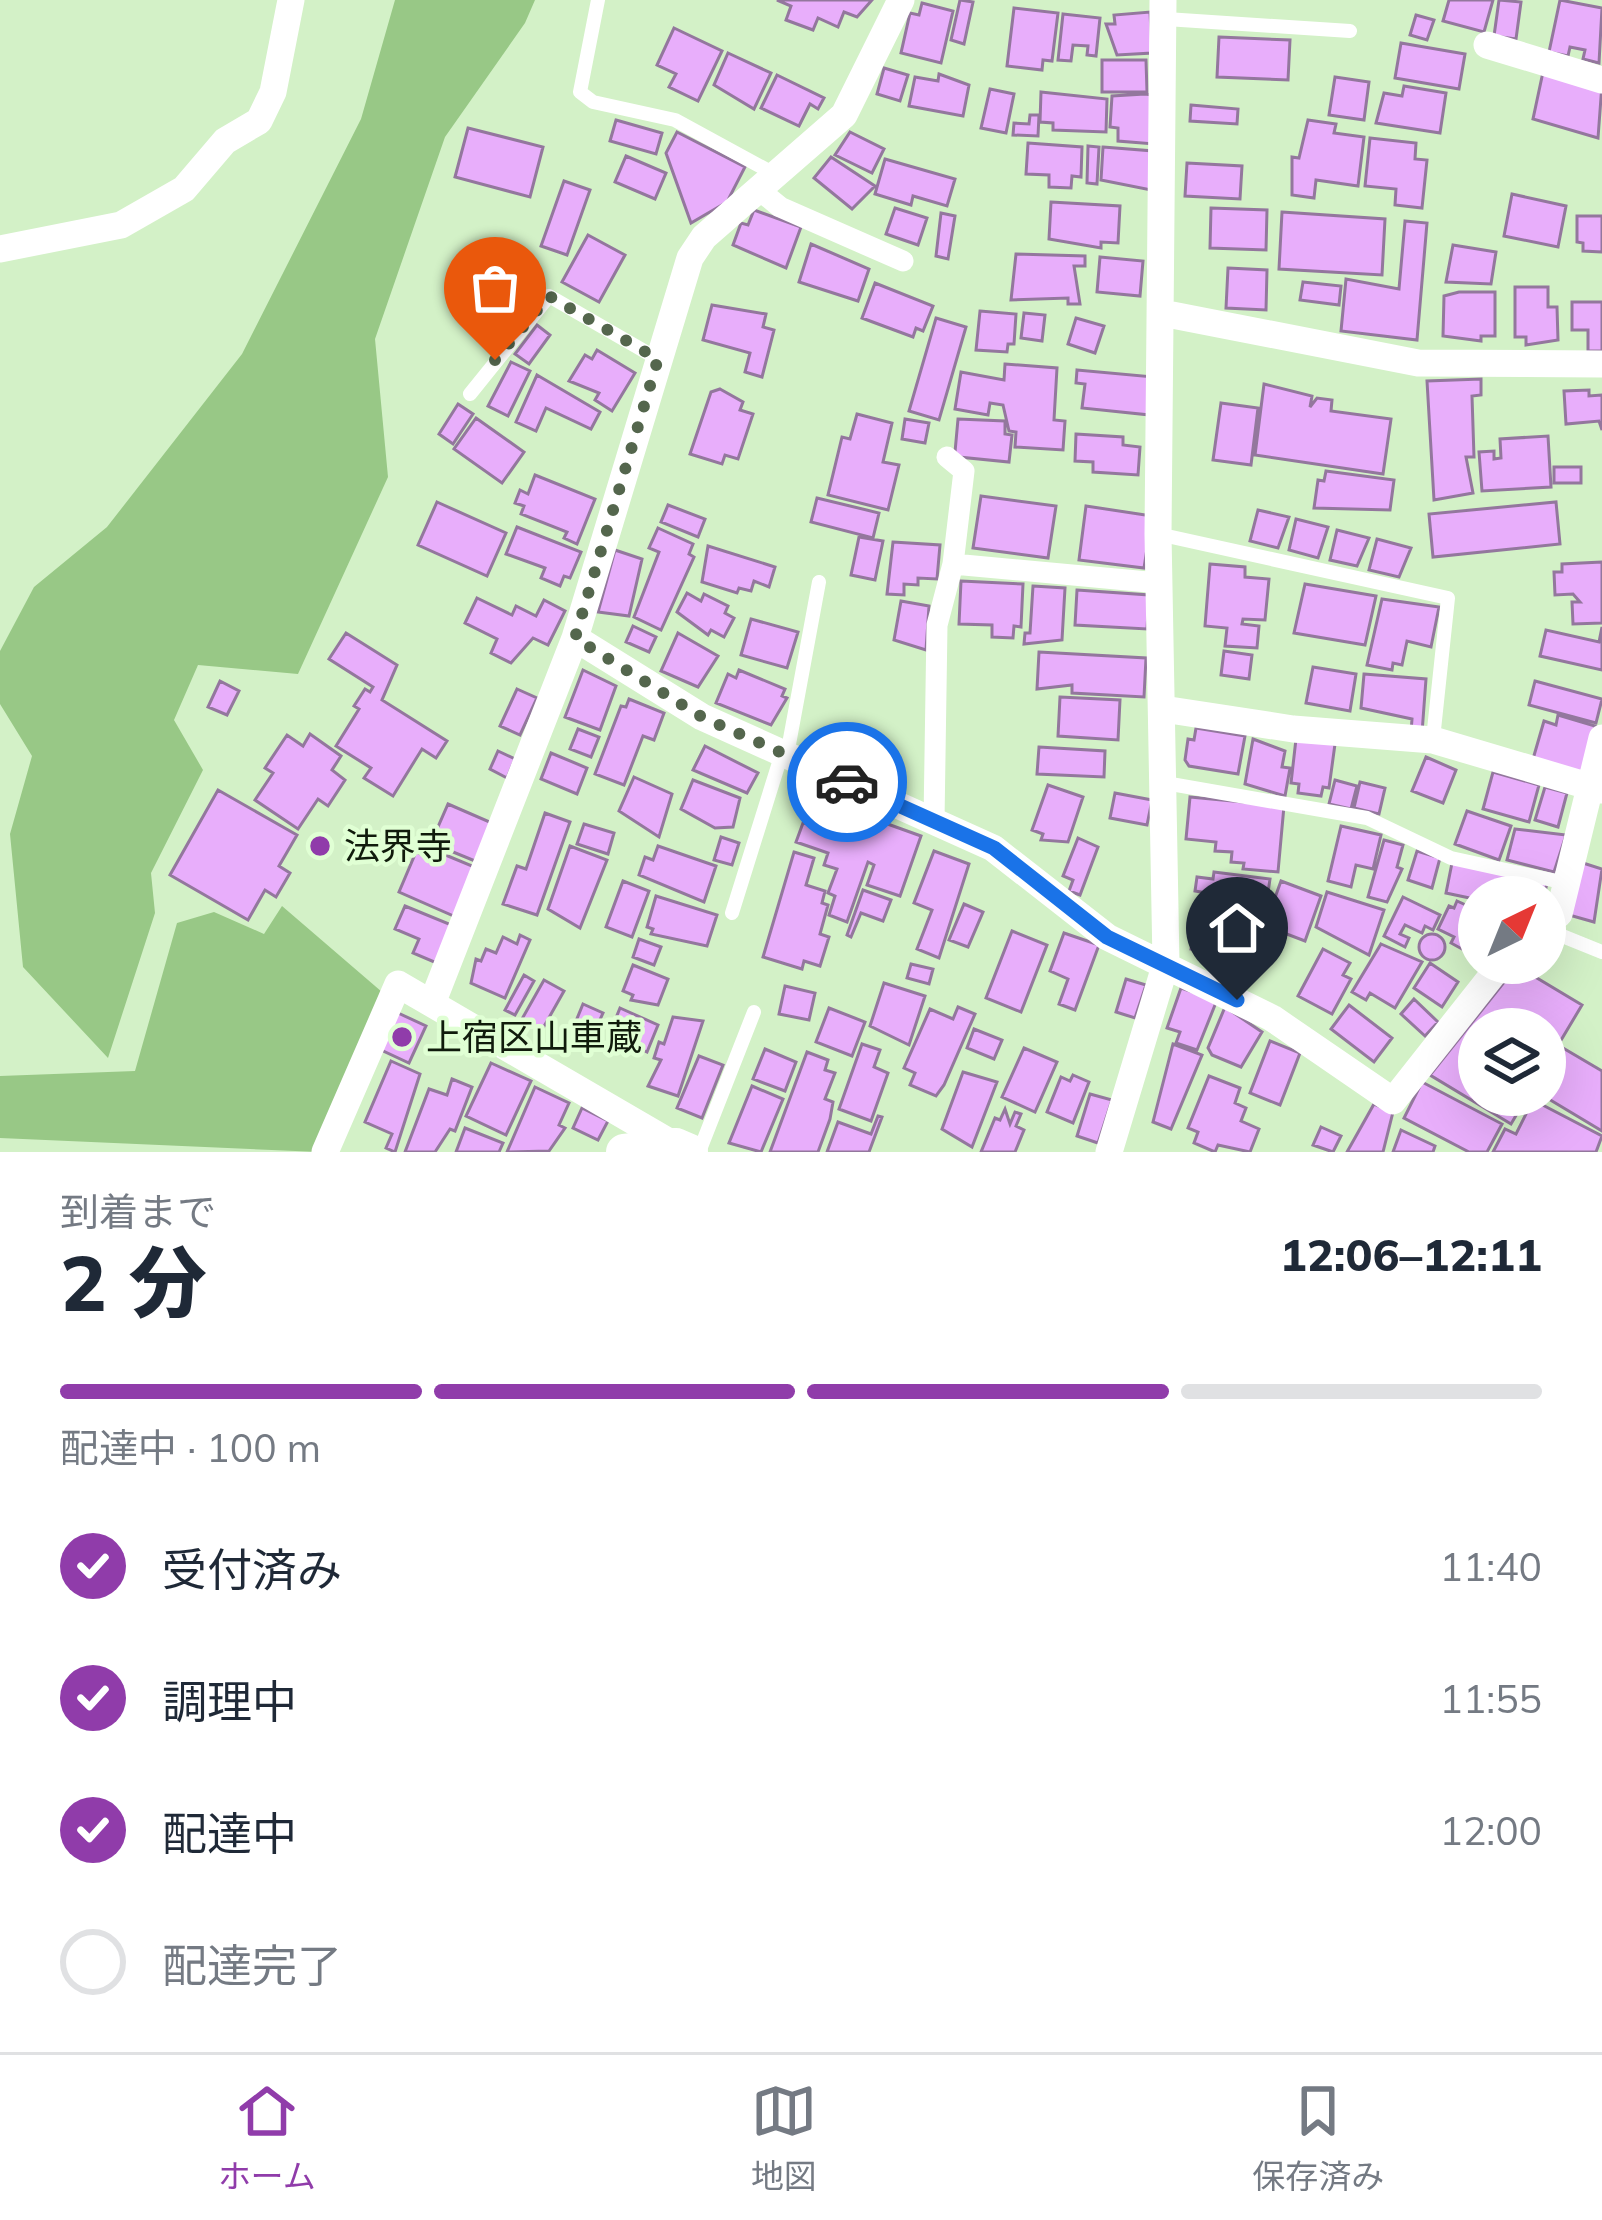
<!DOCTYPE html>
<html lang="ja">
<head>
<meta charset="utf-8">
<style>
	:root { --surface:#fff; --page:#f2f2f3; --text:#1f2937; --muted:#747a83; --line:#e0e1e3; --accent:#903caa }
	body { margin:0; font-family:Mulish,"Noto Sans JP",sans-serif; background:var(--page); color:var(--text); height:100vh; display:flex; flex-direction:column; font-size:45px; white-space:nowrap }
	* { box-sizing:border-box; margin:0 }
	p { font-size:39px; color:var(--muted) }
	.icon { flex:none; width:66px; height:66px; fill:none; stroke:currentColor; stroke-width:2; stroke-linecap:round; stroke-linejoin:round }
	.map { position:relative; height:1152px; overflow:hidden }
	.drawer { display:flex; flex-direction:column; background:var(--surface); flex:1 }
	.drawer>* { flex:none }
	.needle { width:78px; rotate:43deg }
	.fabs { position:absolute; left:1458px; top:876px; display:grid; gap:24px }
	.fabs a { display:grid; place-items:center; width:108px; height:108px; border-radius:50%; background:var(--surface); box-shadow:0 12px 48px #0002; font-size:60px }
	.pin { position:absolute; display:grid; place-items:center; width:102px; height:102px; color:#fff; margin:-123px -51px; border-radius:50% 50% 50% 0; rotate:-45deg; box-shadow:0 0 12px #0007 }
	.pin .icon { rotate:45deg }
	.courier { position:absolute; display:grid; place-items:center; width:120px; height:120px; margin:-60px; border:9px solid #1a73e8; border-radius:50%; background:#fff; color:#222; box-shadow:0 3px 15px #0007 }
	.head em { font-style:normal; font-weight:800 }
	.head div { display:flex; flex-direction:column-reverse }
	.head { display:flex; align-items:center; justify-content:space-between; height:204px; padding:0 60px }
	h1 { font-size:78px; font-weight:800; line-height:90px }
	.bar { display:grid; grid-template-columns:repeat(4,1fr); gap:18px 12px; align-content:center; height:144px; padding:0 60px }
	.bar i { height:15px; border-radius:9px; background:var(--line) }
	.bar .selected { background:var(--accent) }
	.bar p { grid-column:span 4 }
	ol { padding:0 60px; list-style:none }
	li { display:flex; align-items:center; gap:36px; height:132px }
	li p { margin-inline-start:auto }
	li .icon { padding:12px; border-radius:50%; background:var(--accent); color:#fff; stroke-width:4 }
	li:last-child { color:var(--muted) }
	li i { width:66px; height:66px; border:6px solid var(--line); border-radius:50% }
	.menu { display:flex; justify-content:space-around; align-items:center; height:168px; border-top:3px solid var(--line); background:var(--surface); font-size:33px; color:var(--muted) }
	.menu a { display:grid; justify-items:center; gap:6px }
	.menu .selected { color:var(--accent) }
	.map>svg:first-child { display:block }
</style>
</head>
<body>
<div class="map">
<svg width="1602" height="1152" viewBox="0 0 1602 1152">
	<rect width="100%" height="100%" fill="#d3f1c7"/>
	<path fill="#98c886" d="M395,0H535L525,23L445,137L375,339L388,477L298,674L198,665L174,720L203,770L151,873L155,913L108,1058L23,967L10,834L32,756L0,704V651L34,587L107,527L242,354L361,119Z
		M282,906L382,992L319,1152L0,1138V1076L135,1071L177,923L214,912L264,934Z"/>
	<path fill="#e8aefb" stroke="#93779d" stroke-width="3" d="M777,0H872L857,17L844,12L838,27L818,18L813,30L786,20L791,6Z
		M960,0L973,2L964,44L951,40Z
		M1449,0H1493L1484,32L1443,21Z
		M1499,0L1521,2L1516,39L1494,36Z
		M1560,0L1602,8L1599,63L1583,59L1585,50L1570,47L1568,56L1549,52Z
		M922,3L953,11L941,63L901,53L910,13L919,15Z
		M1014,8L1058,13L1052,61L1043,60L1042,70L1007,66Z
		M1150,12L1152,53L1117,55L1106,24H1115L1114,15Z
		M1063,14L1100,18L1096,56L1087,55L1088,46L1073,45L1071,61L1058,60Z
		M1416,15L1434,20L1427,40L1410,35Z
		M674,28L722,51L698,101L669,87L676,74L657,65Z
		M1219,37L1290,40L1288,80L1217,77Z
		M1401,43L1465,54L1459,89L1395,78Z
		M728,53L771,73L754,109L714,85Z
		M1102,60H1146L1147,92H1102Z
		M884,68L908,75L900,101L877,94Z
		M1543,72L1602,84L1598,138L1533,119Z
		M939,74L969,85L963,116L909,106L915,77L938,81Z
		M777,75L824,98L818,109L810,104L799,126L761,108Z
		M1335,77L1369,82L1364,120L1329,115Z
		M1404,86L1446,93L1440,133L1376,123L1384,93L1402,96Z
		M990,89L1014,94L1006,133L981,128Z
		M1041,92L1107,99L1106,132L1053,130V123L1040,122Z
		M1145,94L1160,96L1154,144L1118,141V128L1110,127L1112,96Z
		M1191,105L1238,109L1237,124L1190,121Z
		M1030,115H1039L1038,136L1013,135L1014,123L1029,124Z
		M616,120L662,133L656,154L610,141Z
		M1308,120L1336,124L1334,133L1364,137L1358,186L1316,180L1314,198L1292,195V157L1299,158Z
		M468,128L543,147L530,197L455,177Z
		M677,132L745,167L727,202L691,223L666,153Z
		M850,132L884,149L872,173L835,155Z
		M1370,138L1416,143L1415,159L1427,160L1422,208L1395,205L1396,189L1365,186Z
		M1028,143L1082,147L1081,177L1072,176L1071,188L1049,187V175L1026,174Z
		M1088,146L1099,147L1097,184L1087,183Z
		M1103,147L1153,151L1151,190L1101,180Z
		M626,156L666,173L655,199L615,182Z
		M831,157L875,186L852,209L814,178Z
		M885,159L955,179L947,206L913,196L911,205L875,194Z
		M1187,163L1242,166L1240,199L1185,196Z
		M564,181L590,190L567,255L541,246Z
		M1512,194L1566,206L1558,247L1504,236Z
		M1051,202L1120,206L1118,243L1101,242V248L1049,239Z
		M895,208L927,218L918,245L886,234Z
		M1211,208L1267,210L1266,250L1210,248Z
		M754,210L801,227L786,268L733,245L741,223L748,225Z
		M1282,212L1385,219L1382,275L1279,269Z
		M941,213L955,216L948,259L936,256Z
		M1577,216H1602V252L1583,251V243L1577,242Z
		M1405,221L1427,223L1417,340L1341,331L1346,279L1399,289Z
		M588,235L625,255L599,302L562,282Z
		M811,244L869,269L858,301L799,282Z
		M1453,245L1496,252L1491,284L1446,282Z
		M1016,254L1085,256V266H1074L1080,304H1068V298L1011,300Z
		M1100,257L1143,261L1140,296L1097,292Z
		M1228,268L1267,270L1266,310L1226,308Z
		M1303,282L1341,286L1339,305L1300,300Z
		M875,283L933,306L923,331L916,328L913,337L862,318Z
		M1515,287H1548V307H1557L1558,340L1526,345V337H1515Z
		M1459,292H1495V336H1481V341L1443,336L1444,296Z
		M1572,302H1602V351H1588V330H1572Z
		M712,305L766,314L763,327L774,330L762,377L745,372L750,353L703,340Z
		M980,311L1016,314L1014,344H1008L1007,352L976,350Z
		M1024,313L1045,315L1042,341L1021,338Z
		M936,318L966,327L939,420L909,411Z
		M1076,318L1104,326L1095,353L1068,344Z
		M537,325L550,335L529,364L515,354Z
		M597,350L635,373L612,411L595,400L599,393L569,381L585,355L592,359Z
		M511,362L530,371L508,416L488,406Z
		M1005,364L1057,368L1054,420L1065,421L1063,450L1015,447L1016,432L1009,431L1003,405L990,403L988,415L955,409L961,372L1004,380Z
		M1077,370L1154,377L1150,415L1082,408L1085,384L1076,383Z
		M537,375L600,412L591,429L546,408L536,431L516,422Z
		M1481,379V395L1472,396L1474,457H1466L1473,493L1434,500L1427,381Z
		M1264,384L1312,396L1310,407L1317,398L1332,400L1331,411L1391,419L1383,474L1255,455Z
		M720,389L743,402L740,410L753,414L738,459L725,455L722,464L690,454L711,392Z
		M1589,390V396L1602,395V430L1599,421L1566,424L1564,391Z
		M1221,403L1258,408L1251,465L1213,460Z
		M458,404L473,414L453,444L439,434Z
		M857,414L892,423L883,462L899,465L888,510L828,495L842,437L850,439Z
		M476,418L524,452L502,483L454,449Z
		M905,419L929,423L925,443L902,439Z
		M958,419L1005,421V434L1012,435L1009,462L959,457L955,452Z
		M1076,434L1123,437V445L1140,447L1138,475L1093,472V462L1075,461Z
		M1548,436L1551,487L1482,491L1479,452L1494,451V459L1501,458L1500,439Z
		M1554,467H1581V483H1554Z
		M1326,471L1394,480L1390,510L1314,508L1318,480L1324,481Z
		M535,475L595,499L577,544L564,538L567,532L521,514L524,506L515,503L520,490L528,494Z
		M981,496L1056,506L1048,558L973,548Z
		M817,498L879,513L873,538L811,522Z
		M437,502L506,533L487,576L418,545Z
		M1556,502L1560,544L1433,557L1429,514Z
		M668,505L705,519L698,537L661,522Z
		M1086,506L1152,516L1144,568L1079,560Z
		M1258,510L1289,517L1278,548L1250,541Z
		M1296,519L1328,527L1318,558L1289,550Z
		M517,527L581,552L570,578L564,576L560,586L541,578L545,568L506,554Z
		M658,528L693,544L689,554L694,557L661,630L634,617L659,552L649,548Z
		M1337,530L1369,538L1357,566L1330,560Z
		M859,537L883,541L875,580L851,575Z
		M1377,539L1411,548L1399,577L1369,570Z
		M893,542L940,545L937,579L918,578V585L904,584V595L887,594Z
		M708,546L775,567L769,587L754,581L751,591L739,588L737,593L702,582Z
		M615,550L642,559L629,616L598,612Z
		M1602,562V623L1573,624L1572,602H1580L1573,594L1555,595L1554,572H1562V564Z
		M1210,564L1245,567V577L1269,579L1265,620L1243,619L1242,624L1259,626L1257,648L1225,646L1227,628L1205,626Z
		M961,581L1023,584L1021,627L1014,626L1013,638L992,637V625L959,624Z
		M1305,584L1376,596L1365,645L1294,633Z
		M1033,586L1065,588L1062,640L1024,644L1025,633H1030Z
		M1077,590L1149,595L1147,629L1075,625Z
		M687,593L701,601L704,594L728,606L725,613L734,618L724,637L711,630L708,635L677,612Z
		M477,598L512,615L516,606L536,616L544,600L565,611L548,645L533,638L511,663L491,653L497,639L465,623Z
		M1382,599L1439,607L1431,647L1407,641L1402,665L1393,663L1392,670L1367,665Z
		M901,601L929,606L926,650L894,640Z
		M751,619L798,632L787,668L741,655Z
		M633,626L656,637L649,652L626,642Z
		M1602,627V670L1540,656L1546,630L1599,642Z
		M346,633L397,665L382,700L447,741L436,758L422,749L393,796L364,778L371,768L336,746L359,709L354,706L365,689L370,692L373,687L329,659Z
		M678,633L718,656L698,687L661,671Z
		M1224,651L1252,655L1249,679L1221,675Z
		M1039,652L1146,658L1144,697L1072,693V685L1037,689Z
		M1313,667L1356,674L1350,711L1306,703Z
		M583,670L616,686L600,730L565,717Z
		M739,670L785,689L782,696L787,698L771,725L716,703L728,674L736,678Z
		M1364,674L1426,679L1422,733L1411,732L1412,719L1361,708Z
		M220,681L239,691L227,715L208,707Z
		M1535,681L1602,699L1596,723L1529,705Z
		M517,689L537,698L520,735L500,726Z
		M1060,697L1120,700L1118,740L1058,736Z
		M629,699L664,713L654,740L643,736L624,785L595,774L621,706L626,707Z
		M1558,715L1595,726L1582,773L1533,759L1544,721L1556,725Z
		M1196,728L1245,736L1238,774L1189,766L1185,760L1188,739L1194,740Z
		M578,729L599,737L591,757L570,749Z
		M310,734L341,756L332,770L345,780L328,806L318,799L298,829L255,800L273,773L265,768L287,735L303,746Z
		M1253,739L1285,751L1282,767L1290,768L1285,796L1245,784Z
		M1296,739L1335,744L1329,788L1323,787L1321,796L1298,793L1299,784L1291,783Z
		M705,746L758,773L747,793L693,770Z
		M1039,747L1105,751L1104,777L1037,774Z
		M498,751L515,759L507,778L490,769Z
		M551,753L587,768L577,794L541,779Z
		M1426,757L1456,770L1443,803L1412,791Z
		M1493,772L1539,785L1529,822L1483,809Z
		M634,777L672,794L659,837L619,811Z
		M693,780L740,798L733,827L715,828L681,809Z
		M1335,780L1357,786L1351,809L1329,804Z
		M1360,782L1385,788L1379,814L1354,808Z
		M1048,785L1083,797L1068,842L1041,840L1043,834L1032,830Z
		M1545,787L1567,793L1558,827L1535,820Z
		M218,790L297,835L279,866L290,873L276,897L265,890L248,920L170,875Z
		M1115,793L1152,800L1147,825L1110,818Z
		M1190,797L1284,806L1278,872L1243,869L1244,863L1231,862L1232,852L1215,851L1216,842L1186,839Z
		M448,804L492,823L475,861L431,843Z
		M843,808L921,836L900,896L867,885L874,865L868,862L847,922L829,915L835,896L828,893L837,869L824,865L828,853L796,842L803,823L835,829Z
		M1467,811L1511,826L1499,860L1455,844Z
		M545,813L570,822L537,915L503,904L517,866L526,869Z
		M584,824L614,833L608,854L577,844Z
		M1341,826L1381,835L1373,869L1356,865L1351,887L1328,881Z
		M1515,829L1566,835L1554,872L1507,860Z
		M721,837L739,843L732,865L714,860Z
		M1078,838L1098,847L1080,895L1069,891L1073,880L1063,876Z
		M1384,840L1403,845L1397,867L1402,869L1387,902L1368,897Z
		M570,846L607,860L580,928L548,909Z
		M658,846L716,866L704,902L639,875L645,857L653,860Z
		M431,849L477,868L456,917L399,892L416,852L427,857Z
		M934,851L969,864L939,958L917,949L932,910L914,903Z
		M1417,851L1440,858L1432,888L1408,880Z
		M794,852L814,858L806,885L825,891L822,903L828,905L820,934L829,937L820,966L804,961L802,969L763,957Z
		M1452,863L1547,883L1544,897L1479,900L1446,893Z
		M1583,863L1602,869L1594,922L1569,915Z
		M1214,872L1270,879L1267,899L1253,897L1252,910L1212,905L1213,894L1195,891L1197,877L1213,879Z
		M623,881L649,891L632,937L606,927Z
		M1281,881L1321,896L1305,941L1255,922L1263,902L1272,906Z
		M863,890L891,900L883,921L861,913L851,937L847,935Z
		M1327,892L1384,910L1369,955L1316,927Z
		M656,896L717,915L707,946L651,934L653,929L647,927Z
		M1403,897L1440,915L1433,930L1425,926L1422,933L1405,925L1400,934L1409,938L1405,947L1384,936Z
		M1457,901L1479,911L1462,949L1451,943L1454,937L1438,929L1449,906L1454,908Z
		M964,904L983,912L968,947L949,940Z
		M405,906L454,926L439,964L413,953L419,939L395,929Z
		M1199,909L1251,920L1245,951L1240,949L1239,956L1208,944L1206,952L1191,949Z
		M1012,931L1047,945L1021,1012L986,998Z
		M1064,933L1099,945L1075,1010L1059,1004L1068,979L1050,971Z
		M1419 947a13 13 0 1 1 26 0a13 13 0 1 1-26 0Z
		M520,935L530,940L505,998L471,983L476,959L481,961L486,949L496,953L503,937L517,944Z
		M639,939L661,947L654,965L633,957Z
		M1381,944L1422,962L1395,1008L1370,993L1366,1000L1352,992Z
		M1323,949L1350,963L1343,975L1351,979L1332,1014L1298,996Z
		M1430,963L1458,982L1442,1007L1414,988Z
		M911,964L933,969L929,984L907,978Z
		M633,965L668,979L658,1005L631,1000L633,995L623,991Z
		M1517,966L1582,1005L1545,1067V1029H1479V1095H1528L1511,1124L1430,1075Z
		M524,975L534,981L515,1015L505,1010Z
		M1126,979L1146,985L1135,1018L1116,1012Z
		M544,980L564,991L542,1030L522,1019Z
		M884,983L925,996L909,1045L870,1026Z
		M785,986L815,993L809,1020L779,1014Z
		M1181,988L1217,1000L1197,1050L1176,1043L1180,1032L1167,1028Z
		M1414,999L1438,1022L1425,1036L1401,1014Z
		M583,1004L603,1013L588,1046L569,1038Z
		M1349,1005L1392,1038L1374,1062L1331,1029Z
		M958,1007L975,1014L944,1085L936,1096L910,1085L915,1073L904,1068L930,1009L953,1019Z
		M1225,1007L1262,1032L1241,1067L1212,1055L1208,1048Z
		M620,1008L658,1025L647,1052L609,1035Z
		M829,1008L865,1022L852,1056L816,1042Z
		M396,1012L426,1026L409,1063L379,1049Z
		M673,1017L703,1021L678,1096L648,1086L661,1060L654,1058L659,1042L664,1044Z
		M974,1029L1002,1040L994,1059L967,1048Z
		M1270,1041L1300,1053L1280,1105L1250,1093Z
		M862,1044L880,1050L874,1067L888,1073L871,1121L839,1109Z
		M1173,1044L1202,1055L1171,1129L1153,1122Z
		M1024,1048L1057,1062L1035,1112L1002,1097Z
		M1563,1048L1602,1071V1131L1542,1095Z
		M765,1049L796,1062L785,1091L753,1079Z
		M807,1052L828,1060L825,1070L835,1073L825,1099L833,1102L830,1119L818,1152H770Z
		M699,1056L723,1065L702,1118L677,1108Z
		M391,1061L420,1074L395,1152L386,1148L392,1134L365,1122Z
		M491,1063L531,1081L506,1135L466,1116Z
		M963,1072L997,1082L972,1147L942,1129Z
		M1073,1075L1089,1082L1073,1123L1047,1112L1061,1077L1070,1081Z
		M1209,1076L1240,1088L1235,1103L1246,1108L1241,1121L1259,1129L1250,1152L1218,1145L1215,1152L1194,1143L1198,1132L1188,1128Z
		M452,1079L472,1087L455,1131L450,1129L435,1152H405L429,1089L447,1095Z
		M1422,1082L1502,1124L1487,1152H1469L1404,1118Z
		M752,1086L783,1099L761,1152L729,1143Z
		M535,1087L569,1103L559,1125L565,1128L549,1151L507,1152Z
		M1090,1094L1112,1100L1098,1143L1077,1136Z
		M1533,1100L1602,1136L1596,1152H1493L1505,1129L1516,1134Z
		M1374,1104L1393,1112L1383,1152H1347Z
		M582,1108L608,1121L598,1140L573,1128Z
		M1005,1109L1010,1124L1015,1112L1021,1114L1016,1126L1024,1130L1015,1152H981L995,1118L1000,1120Z
		M878,1116L882,1117L869,1152H827L838,1122L871,1134Z
		M1321,1127L1341,1136L1333,1152L1313,1145Z
		M465,1128L503,1143L499,1152H456Z
		M1401,1130L1435,1146L1433,1152H1393Z"/>
	<g fill="none" stroke-linecap="round" stroke-linejoin="round">
		<path stroke="#fff" stroke-width="14" d="M598,0L580,92L593,102L675,120L778,176
			M1166,19L1350,31
			M470,394L549,296L658,359
			M1158,534L1448,598L1433,739
			M787,755L819,582
			M1165,783L1367,818L1451,858L1566,883
			M732,913L782,753
			M1545,929L1602,952
			M699,1152L754,1012"/>
		<path stroke="#fff" stroke-width="21" d="M758,189L780,207L903,261
			M953,564L1159,583
			M934,821L937,625L953,564L964,471L947,457"/>
		<path stroke="#fff" stroke-width="27" d="M1487,45L1602,80
			M0,249L121,225L184,189L225,141L259,121L273,92L291,0
			M1162,313L1418,363L1602,364
			M575,638L702,717L993,848L1107,937L1272,1018L1393,1101L1502,963
			M1163,709L1293,729L1433,740L1602,790
			M1545,925L1559,914L1602,738
			M433,1001L575,638L690,258L704,237L844,115L901,0
			M325,1152L398,984L676,1146
			M1109,1152L1166,963L1158,534L1163,0"/>
		<path stroke="#fff" stroke-width="36" d="M624,1152L676,1146L690,1152"/>
	</g>
	<g fill="none" stroke-linecap="round" stroke-linejoin="round">
		<path stroke="#54664d" stroke-width="12" stroke-dasharray="0 21.6" d="M495,360L549,296L658,359L575,638L702,717L847,782"/>
		<path stroke="#1a73e8" stroke-width="15" d="M847,782L994,848L1107,937L1237,1000"/>
	</g>
	<g fill="#903caa" stroke="#e0ffd4" stroke-width="4.5">
		<circle cx="320" cy="846" r="12"/>
		<circle cx="402" cy="1037" r="12"/>
	</g>
	<g text-anchor="middle" stroke-width="9" stroke-linejoin="round" paint-order="stroke">
		<g font-size="36" fill="#101b0c" stroke="#e0ffd4" text-anchor="start">
			<text x="344" y="859">法界寺</text>
			<text x="426" y="1050">上宿区山車蔵</text>
		</g>
	</g>
</svg>
<div class="fabs">
<a><svg class="needle" viewBox="-14 -14 28 28"><path d="M0-13l5 13h-10z" fill="#e53935"/><path d="M0 13l5-13h-10z" fill="#747a83"/></svg></a>
<a><svg class="icon" aria-label="layers" viewBox="0 0 24 24"><path d="M12 4l9 5-9 5-9-5zM3 14l9 5 9-5"/></svg></a>
</div>
<div class="pin" style="left:495px;top:360px;background:#ea580c"><svg class="icon" aria-label="bag" viewBox="0 0 24 24"><path d="M5 8h14l-1 12H6zM9 8a3 3 0 0 1 6 0"/></svg></div>
<div class="pin" style="left:1237px;top:1000px;background:#1f2937"><svg class="icon" aria-label="home" viewBox="0 0 24 24"><path d="M3 11l9-7 9 7M6 9v11h12V9"/></svg></div>
<div class="courier" style="left:847px;top:782px"><svg class="icon" aria-label="car" viewBox="0 0 24 24"><path d="M5 17H2v-5l4-1 3-4h7l3 4 3 1v5h-3M9 17h6M6 11h13"/><circle cx="7" cy="17" r="2"/><circle cx="17" cy="17" r="2"/></svg></div>
</div>
<section class="drawer">
<div class="head"><div><h1>2 分</h1><p>到着まで</p></div><em>12:06–12:11</em></div>
<div class="bar"><i class="selected"></i><i class="selected"></i><i class="selected"></i><i></i><p>配達中 · 100 m</p></div>
<ol>
<li><svg class="icon" aria-label="check" viewBox="0 0 24 24"><path d="M5 12l5 5 9-10"/></svg>受付済み<p>11:40</p></li>
<li><svg class="icon" aria-label="check" viewBox="0 0 24 24"><path d="M5 12l5 5 9-10"/></svg>調理中<p>11:55</p></li>
<li><svg class="icon" aria-label="check" viewBox="0 0 24 24"><path d="M5 12l5 5 9-10"/></svg>配達中<p>12:00</p></li>
<li><i></i>配達完了</li>
</ol>
</section>
<nav class="menu">
<a class="selected"><svg class="icon" aria-label="home" viewBox="0 0 24 24"><path d="M3 11l9-7 9 7M6 9v11h12V9"/></svg>ホーム</a>
<a><svg class="icon" aria-label="map" viewBox="0 0 24 24"><path d="M3 6l6-2 6 2 6-2v14l-6 2-6-2-6 2zM9 4v14M15 6v14"/></svg>地図</a>
<a><svg class="icon" aria-label="saved" viewBox="0 0 24 24"><path d="M7 4h10v16l-5-4-5 4z"/></svg>保存済み</a>
</nav>
</body>
</html>
